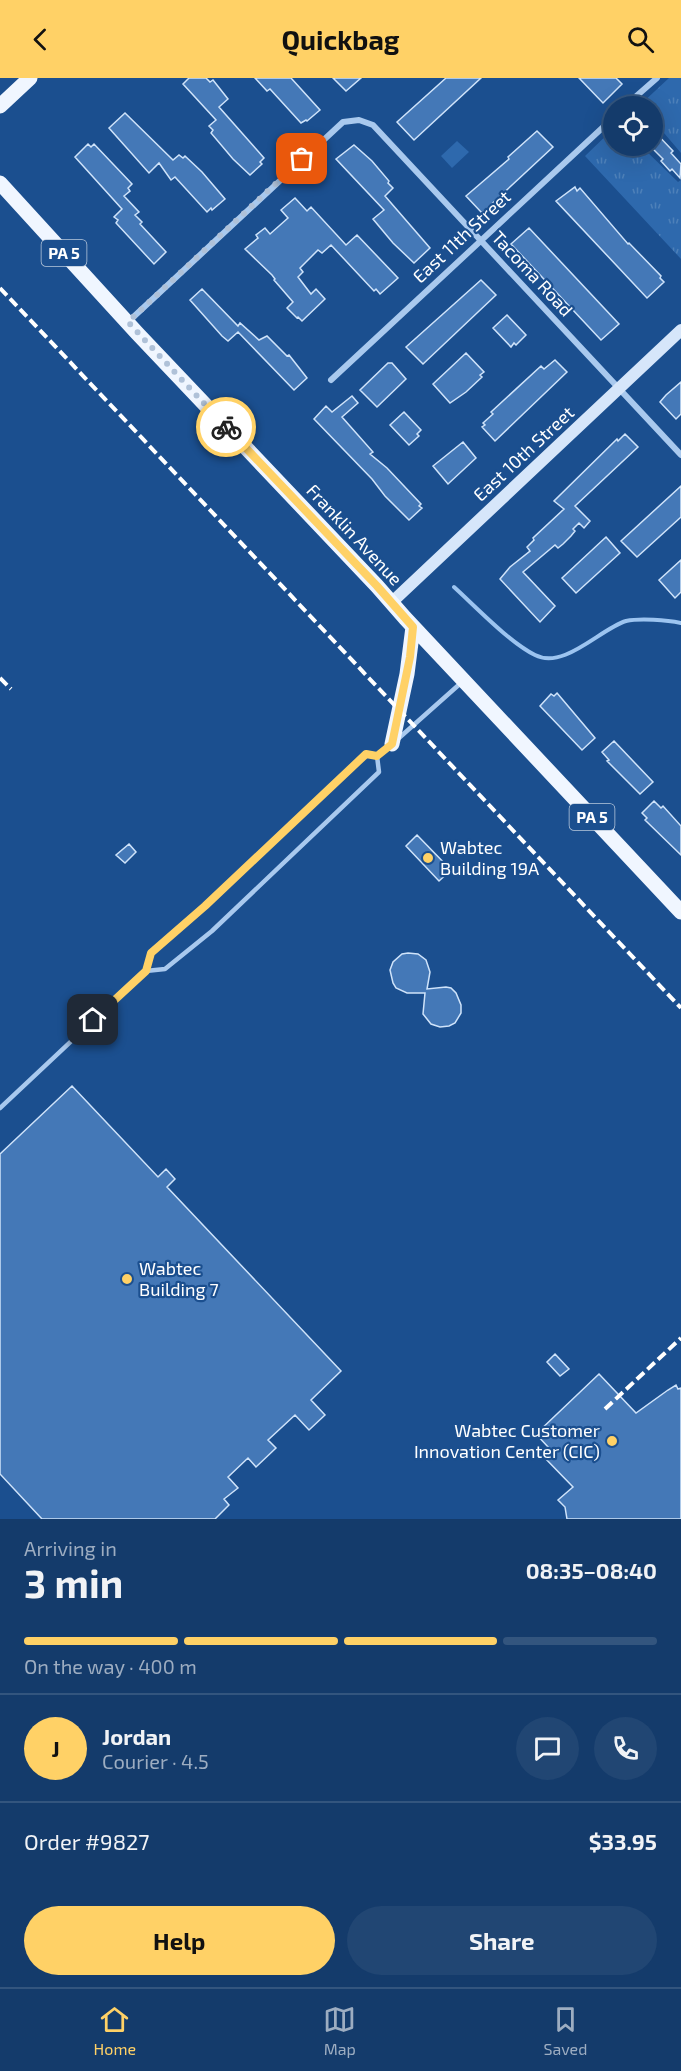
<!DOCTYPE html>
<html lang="en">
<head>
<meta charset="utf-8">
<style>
	:root { --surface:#143b6b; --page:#214673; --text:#f1f3f6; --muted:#9dadc1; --line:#33557e; --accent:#ffd166 }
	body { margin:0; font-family:"Exo 2",sans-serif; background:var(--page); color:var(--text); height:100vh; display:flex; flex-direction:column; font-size:22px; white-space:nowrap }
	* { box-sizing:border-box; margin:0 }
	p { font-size:20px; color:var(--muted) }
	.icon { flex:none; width:33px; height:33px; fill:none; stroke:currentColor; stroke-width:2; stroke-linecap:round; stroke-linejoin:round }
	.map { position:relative; height:1441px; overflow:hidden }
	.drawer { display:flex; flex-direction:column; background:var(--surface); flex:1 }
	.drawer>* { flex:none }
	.buttons { position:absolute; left:603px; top:18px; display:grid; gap:12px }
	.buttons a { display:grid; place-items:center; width:60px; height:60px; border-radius:50%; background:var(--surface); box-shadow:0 6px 24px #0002,0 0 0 2px var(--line); font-size:30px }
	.pin { position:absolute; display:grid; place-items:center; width:51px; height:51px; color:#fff; margin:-26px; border-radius:12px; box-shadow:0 3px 9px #0006 }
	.courier { position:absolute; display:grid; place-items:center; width:60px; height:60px; margin:-30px; border:4px solid #ffd166; border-radius:50%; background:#fff; color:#222; box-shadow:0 2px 8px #0007 }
	.summary em { font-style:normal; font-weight:700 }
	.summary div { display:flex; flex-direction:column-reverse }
	.summary { display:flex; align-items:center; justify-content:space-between; height:102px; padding:0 24px }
	h1 { font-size:39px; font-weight:700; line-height:45px }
	.bar { display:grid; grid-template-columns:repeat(4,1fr); gap:9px 6px; align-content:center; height:72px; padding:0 24px }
	.bar i { height:8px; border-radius:4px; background:var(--line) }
	.bar .current { background:var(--accent) }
	.bar p { grid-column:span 4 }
	.line { display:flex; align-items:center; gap:15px; padding:0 24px; border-top:2px solid var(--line) }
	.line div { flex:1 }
	.round { display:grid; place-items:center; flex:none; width:63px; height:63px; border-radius:32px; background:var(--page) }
	.cta { display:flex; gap:12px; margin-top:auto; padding:12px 24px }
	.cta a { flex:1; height:69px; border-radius:36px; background:var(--accent); color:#111; font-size:24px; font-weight:700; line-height:69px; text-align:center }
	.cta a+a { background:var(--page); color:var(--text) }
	header { display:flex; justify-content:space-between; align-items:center; height:78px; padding:0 24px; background:var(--accent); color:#111; font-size:27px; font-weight:700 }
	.dock { display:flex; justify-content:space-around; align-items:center; height:84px; border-top:2px solid var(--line); background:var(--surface); font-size:16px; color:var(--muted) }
	.dock a { display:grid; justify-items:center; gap:3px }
	.dock .current { color:var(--accent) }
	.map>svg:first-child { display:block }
</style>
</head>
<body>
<header><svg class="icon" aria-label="back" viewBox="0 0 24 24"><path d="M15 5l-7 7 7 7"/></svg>Quickbag<svg class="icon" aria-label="search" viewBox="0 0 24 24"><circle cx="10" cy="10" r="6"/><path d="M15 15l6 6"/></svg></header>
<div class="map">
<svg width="681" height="1441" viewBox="0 0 681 1441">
	<defs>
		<pattern id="grass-tufts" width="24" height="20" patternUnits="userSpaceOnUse" patternTransform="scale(1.5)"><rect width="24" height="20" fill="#2e69ad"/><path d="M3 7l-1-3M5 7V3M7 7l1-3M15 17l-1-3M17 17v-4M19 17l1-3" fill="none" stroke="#4d80b9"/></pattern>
	</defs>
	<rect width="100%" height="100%" fill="#1b4f8f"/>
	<path fill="url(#grass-tufts)" d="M669,0H681V75L653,42L652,28L640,27Z
		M613,51L614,68H641L678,104L681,102V181L585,78Z"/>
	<path fill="#2e69ad" d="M457,63L469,74L452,90L441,78Z"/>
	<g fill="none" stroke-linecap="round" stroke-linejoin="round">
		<path stroke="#9cc4f0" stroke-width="4" d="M454,509C476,529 509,564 535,577C564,592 600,551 626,543C640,540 667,542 681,545"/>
	</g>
	<path fill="#4478b7" stroke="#cfe3fa" stroke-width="1.5" d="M189,0H206L210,4L213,2L228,21L219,29L264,80L260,84L262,86L250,97L233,81L211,55L213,52L209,48L216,42L183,6Z
		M255,0H291L320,32L307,43L306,42L301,45L270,11L267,13Z
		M333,0H361L346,13Z
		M446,0H481L414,62L397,44Z
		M579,0H616L622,6L603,25Z
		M125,35L173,82L179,77L183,80L185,78L202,94L225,121L212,132L211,130L207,134L175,99L171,102L159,85L149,95L109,50Z
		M652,51L673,73L671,75L681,86L680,100L672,91L670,93L661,83L663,81L652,70Z
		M537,53L553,69L482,135L466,118L509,81L508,79Z
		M88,66L91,69L94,66L132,106L128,110L130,113L124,118L139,134L135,137L142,144L140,146L166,174L154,186L116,145L118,142L114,139L122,131L75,79Z
		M354,67L372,83L389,103L388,105L393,110L385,118L430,170L414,185L393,165L373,141L384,132L336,81Z
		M575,109L577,113L580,110L628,166L629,165L661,198L660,200L664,204L647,220L556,123Z
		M295,120L307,133L311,129L346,167L357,157L398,200L380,216L376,211L374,213L331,167L322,175L318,172L300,190L303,194L298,199L311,216L316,211L325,221L302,243L298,239L297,240L287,230L293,224L274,202L275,201L272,197L245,171L258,160L256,157L265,150L270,156L288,140L281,132Z
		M529,150L619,246L601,262L511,166Z
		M481,202L496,217L423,286L406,269Z
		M202,211L238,248L240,245L259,262L267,258L287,278L289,277L307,300L294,312L238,254L228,263L222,258L190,222Z
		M507,237L526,257L516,267L514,265L511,269L493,250Z
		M466,275L484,294L480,297L482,299L466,314L450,325L433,306Z
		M555,282L567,294L495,363L482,349L485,347L483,345L493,336L491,334L541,288L544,291Z
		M388,285H392L406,301L377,329L360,312Z
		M681,304V336L676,341L660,324L666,317Z
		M352,318L358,325L342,339L373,374L370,376L387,390L421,426L419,428L422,430L409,442L385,418L372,401L314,341L326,328L332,334Z
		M404,334L421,352L417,356L419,358L409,367L390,347Z
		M625,356L638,369L575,428L590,443L584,450L579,445L573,451L575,453L571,458L563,466L558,470L555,467L523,494L555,528L540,544L500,501L510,489L530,473L527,469L534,462L533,460L564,431L554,423L617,361L618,363Z
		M463,364L476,380L448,406L433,388Z
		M681,408V439L637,479L621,463Z
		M606,459L620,475L576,515L562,500Z
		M681,482V514L675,520L659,502Z
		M557,615L595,660L582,672L540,628L551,616L554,618Z
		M614,663L653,704L640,716L607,683L609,682L602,674Z
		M654,723L661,730L663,728L681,748V777L645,742L647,740L642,735Z
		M417,757L451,792L439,803L406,768Z
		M129,766L136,774L125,785L116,777Z
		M408,875L418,876L426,882L430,894L427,911L446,909L451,910L456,915L461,927V935L455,945L449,948L440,949L431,946L423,936L425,915H407L396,910L393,905L390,892L393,884L402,876Z
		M72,1008L158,1099L166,1091L175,1101L167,1109L341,1293L311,1322L325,1337L309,1352L295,1337L268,1362L276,1370L256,1389L248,1380L228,1399L238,1410L224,1421L229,1427L215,1441H42L0,1396V1076Z
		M555,1276L569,1291L560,1298L547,1284Z
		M599,1296L636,1335L668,1312L676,1307L678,1311L681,1310V1441H567L565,1429L558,1422L573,1409L542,1377L549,1370L536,1356Z"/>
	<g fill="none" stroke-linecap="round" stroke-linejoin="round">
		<path stroke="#a9c9ee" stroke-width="4.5" d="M399,660L462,604
			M366,676L377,678L379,694L212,853L165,891L146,893L151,875L205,828Z
			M377,678L390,667
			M0,1030L146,893"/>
		<path stroke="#a9c9ee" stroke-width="6" d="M625,28L657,0
			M128,244L343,44L359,42L373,47L681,377
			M331,302L614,39"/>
		<path stroke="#d6e6fa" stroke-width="12" d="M391,525L681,252"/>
		<path stroke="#f0f6ff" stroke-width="15" d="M0,28L30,0
			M0,105L137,255L377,508L405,540L681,834
			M392,666L407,596L413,549"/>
		<path stroke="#fff" stroke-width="4" stroke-dasharray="10 4.5" stroke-linecap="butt" d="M0,210L681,930
			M0,600L11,611
			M605,1331L681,1260"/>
	</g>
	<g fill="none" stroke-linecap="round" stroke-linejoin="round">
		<path stroke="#afc1d8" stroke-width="6" stroke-dasharray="0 10.8" d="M226,349L128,244L302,81"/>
		<path stroke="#ffd166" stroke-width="8" d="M93,942L146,893L151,875L205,828L366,676L377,678L392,666L410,579L413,549L377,508L226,349"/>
	</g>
	<g fill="#ffd166" stroke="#1b4f8f" stroke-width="2">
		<circle cx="428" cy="780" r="6"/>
		<circle cx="127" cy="1201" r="6"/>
		<circle cx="612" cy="1363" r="6"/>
	</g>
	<g text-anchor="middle" stroke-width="4.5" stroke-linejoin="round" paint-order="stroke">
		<g fill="#1b4f8f" stroke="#bbcadd" stroke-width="1.5">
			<rect x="41.5" y="162" width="45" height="26" rx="4.5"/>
			<rect x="569.5" y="726" width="45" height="26" rx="4.5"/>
		</g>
		<g font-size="16" font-weight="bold" fill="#fff">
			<text x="64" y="181">PA 5</text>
			<text x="592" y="745">PA 5</text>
		</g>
		<g font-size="18" fill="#fff" stroke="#1b4f8f">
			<text transform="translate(462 159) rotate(-43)" y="6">East 11th Street</text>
			<text transform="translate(532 196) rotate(47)" y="6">Tacoma Road</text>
			<text transform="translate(524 376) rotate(-43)" y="6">East 10th Street</text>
			<text transform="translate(354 457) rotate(47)" y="6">Franklin Avenue</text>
		</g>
		<g font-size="18" fill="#fff" stroke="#1b4f8f" text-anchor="start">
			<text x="440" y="776">Wabtec<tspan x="440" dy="21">Building 19A</tspan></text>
			<text x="139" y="1197">Wabtec<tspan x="139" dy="21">Building 7</tspan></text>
			<text x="600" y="1359" text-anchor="end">Wabtec Customer<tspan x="600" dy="21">Innovation Center (CIC)</tspan></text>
		</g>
	</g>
</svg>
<div class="buttons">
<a><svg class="icon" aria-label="locate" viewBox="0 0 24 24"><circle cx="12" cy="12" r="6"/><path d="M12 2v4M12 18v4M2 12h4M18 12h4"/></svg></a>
</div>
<div class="pin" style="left:302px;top:81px;background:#ea580c"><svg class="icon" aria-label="bag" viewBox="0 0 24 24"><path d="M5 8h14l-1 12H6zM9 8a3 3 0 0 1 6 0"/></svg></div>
<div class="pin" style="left:93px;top:942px;background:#1f2937"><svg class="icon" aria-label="home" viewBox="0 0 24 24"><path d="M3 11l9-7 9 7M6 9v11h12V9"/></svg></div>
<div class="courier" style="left:226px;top:349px"><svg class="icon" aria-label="bike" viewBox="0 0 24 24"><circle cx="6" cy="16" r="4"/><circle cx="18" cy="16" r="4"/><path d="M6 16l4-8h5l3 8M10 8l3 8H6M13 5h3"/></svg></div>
</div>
<section class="drawer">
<div class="summary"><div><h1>3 min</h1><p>Arriving in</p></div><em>08:35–08:40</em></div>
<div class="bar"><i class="current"></i><i class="current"></i><i class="current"></i><i></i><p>On the way · 400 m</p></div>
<div class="line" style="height:108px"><b class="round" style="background:var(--accent);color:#111">J</b><div><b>Jordan</b><p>Courier · 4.5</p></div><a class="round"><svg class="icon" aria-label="chat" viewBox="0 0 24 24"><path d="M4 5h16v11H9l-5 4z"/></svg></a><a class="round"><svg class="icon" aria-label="phone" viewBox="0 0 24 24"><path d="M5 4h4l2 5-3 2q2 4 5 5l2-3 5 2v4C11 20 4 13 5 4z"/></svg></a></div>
<div class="line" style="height:78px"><div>Order #9827</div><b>$33.95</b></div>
<div class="cta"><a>Help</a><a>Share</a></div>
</section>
<nav class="dock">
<a class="current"><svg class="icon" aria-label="home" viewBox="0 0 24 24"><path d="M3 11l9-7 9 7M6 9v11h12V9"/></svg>Home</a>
<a><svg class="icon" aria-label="map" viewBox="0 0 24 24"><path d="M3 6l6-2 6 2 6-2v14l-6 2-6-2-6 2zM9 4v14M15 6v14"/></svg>Map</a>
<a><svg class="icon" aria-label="saved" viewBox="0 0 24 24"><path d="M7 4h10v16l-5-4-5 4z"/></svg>Saved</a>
</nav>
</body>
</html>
